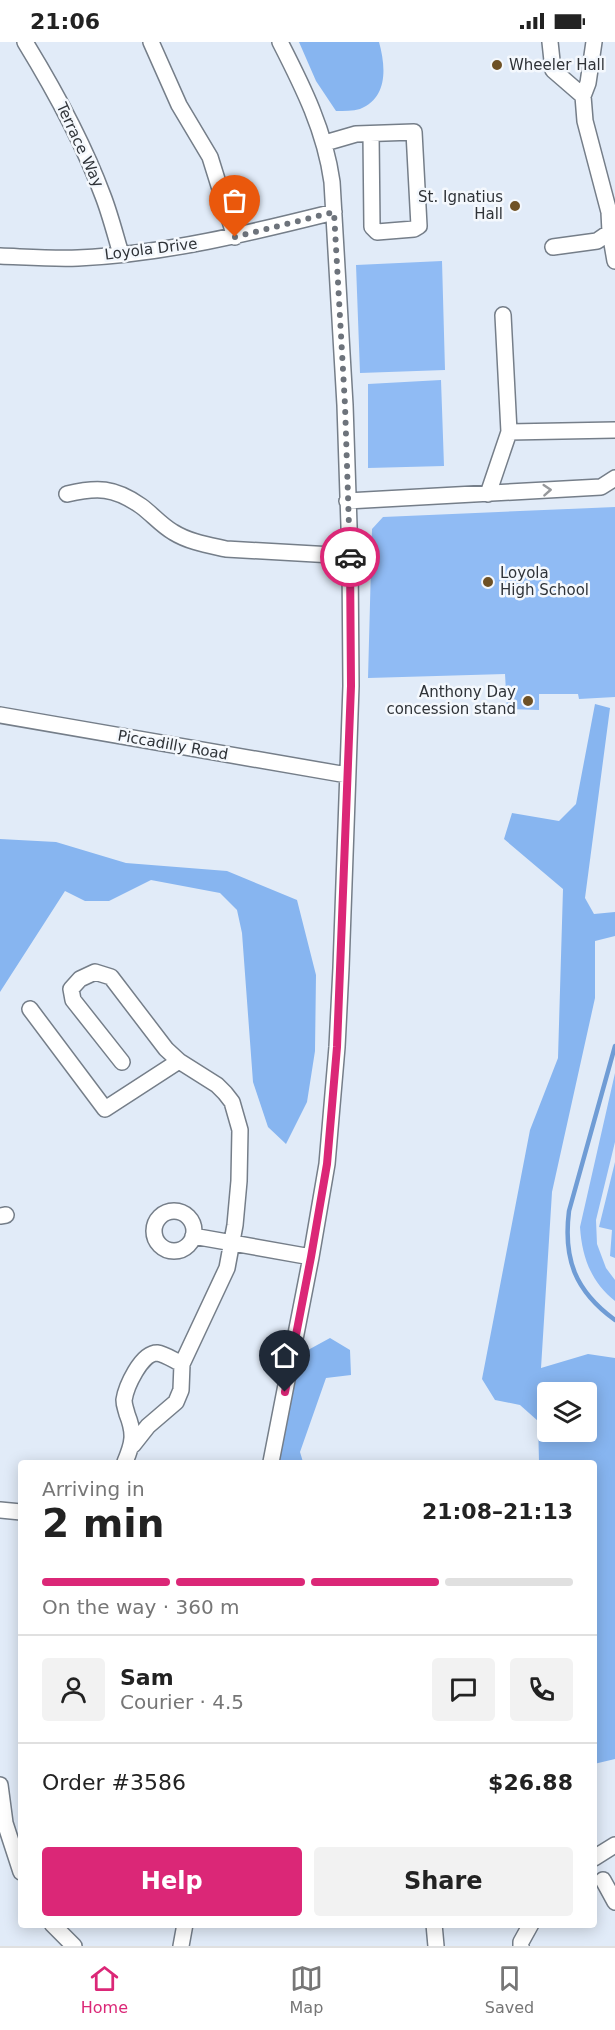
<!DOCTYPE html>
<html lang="en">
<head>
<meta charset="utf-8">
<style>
	:root { --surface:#fff; --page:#f2f2f2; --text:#222; --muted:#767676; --line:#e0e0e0; --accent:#db2777 }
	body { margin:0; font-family:"DejaVu Sans",sans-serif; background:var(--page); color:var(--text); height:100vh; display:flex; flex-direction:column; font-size:22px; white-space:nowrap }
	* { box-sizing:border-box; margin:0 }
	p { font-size:20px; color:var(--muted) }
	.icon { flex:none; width:33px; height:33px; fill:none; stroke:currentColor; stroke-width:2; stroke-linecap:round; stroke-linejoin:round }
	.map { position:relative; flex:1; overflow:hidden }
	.sheet { position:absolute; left:18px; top:1418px; width:579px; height:468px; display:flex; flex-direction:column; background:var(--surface); border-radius:6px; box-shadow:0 3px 15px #0003 }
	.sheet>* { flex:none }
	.controls { position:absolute; left:537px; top:1340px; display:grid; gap:12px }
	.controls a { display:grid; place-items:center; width:60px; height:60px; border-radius:6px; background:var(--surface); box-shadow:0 3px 15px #0003; font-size:30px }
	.pin { position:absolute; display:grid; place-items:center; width:51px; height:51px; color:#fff; margin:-62px -26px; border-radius:50% 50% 50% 0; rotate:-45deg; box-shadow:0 0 6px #0007 }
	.pin .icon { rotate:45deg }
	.courier { position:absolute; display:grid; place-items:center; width:60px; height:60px; margin:-30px; border:4px solid #db2777; border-radius:50%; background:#fff; color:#222; box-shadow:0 2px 8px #0007 }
	.overview em { font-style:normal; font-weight:600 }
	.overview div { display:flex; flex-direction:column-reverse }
	.overview { display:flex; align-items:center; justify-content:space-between; height:102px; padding:0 24px }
	h1 { font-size:39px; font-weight:600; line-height:45px }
	.bar { display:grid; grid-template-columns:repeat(4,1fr); gap:9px 6px; align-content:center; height:72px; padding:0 24px }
	.bar i { height:8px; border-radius:4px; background:var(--line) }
	.bar .active { background:var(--accent) }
	.bar p { grid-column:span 4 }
	.line { display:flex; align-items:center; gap:15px; padding:0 24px; border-top:2px solid var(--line) }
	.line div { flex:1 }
	.round { display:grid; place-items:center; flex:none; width:63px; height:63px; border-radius:6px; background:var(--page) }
	.cta { display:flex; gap:12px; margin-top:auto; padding:12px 24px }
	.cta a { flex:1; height:69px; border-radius:6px; background:var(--accent); color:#fff; font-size:24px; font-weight:600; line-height:69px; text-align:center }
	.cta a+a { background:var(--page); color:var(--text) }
	.status { display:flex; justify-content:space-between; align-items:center; height:42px; padding:0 30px; background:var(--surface); direction:ltr }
	.status svg { height:16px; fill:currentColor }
	.tab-bar { display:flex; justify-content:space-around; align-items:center; height:84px; border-top:2px solid var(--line); background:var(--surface); font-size:16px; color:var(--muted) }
	.tab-bar a { display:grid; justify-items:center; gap:3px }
	.tab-bar .active { color:var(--accent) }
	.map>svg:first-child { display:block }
</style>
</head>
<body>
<div class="status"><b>21:06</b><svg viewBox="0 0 49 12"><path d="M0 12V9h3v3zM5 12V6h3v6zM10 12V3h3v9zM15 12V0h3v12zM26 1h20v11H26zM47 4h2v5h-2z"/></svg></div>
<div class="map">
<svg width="615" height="1904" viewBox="0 0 615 1904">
	<rect width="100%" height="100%" fill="#e1ebf8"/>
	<path fill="#90bbf4" d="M442,219L445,328L360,331L356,223Z
		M441,338L444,424L368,426V342Z
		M615,465V655L579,657L578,652H539V668L507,667L505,632L368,636L372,487L383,475Z
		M615,1031V1100L596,1178L597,1202L606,1226L615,1238V1259C591,1240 582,1215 580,1185Z
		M615,1120V1216L610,1214L612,1188L599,1185Z"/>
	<path fill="#87b5f0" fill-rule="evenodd" d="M299,0H379C386,25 388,56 360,67C353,69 344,69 336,69L316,39Z
		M595,662L610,666L585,856L594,872L615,870V894L595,899V956L552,1150L541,1326L588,1312L615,1316V1717L594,1722V1420H539L538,1379L520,1363L495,1358L482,1337L530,1088L558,1016L563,847L504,797L512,771L559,779L576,762ZM548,1350H586V1389H548Z
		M0,797L56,800L126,821L227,829L297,858L316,933L315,1009L307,1060L286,1102L268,1085L253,1040L242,891L237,868L220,851L151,838L109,859H85L65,849L0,950Z
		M330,1296L350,1308L351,1333L326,1336L300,1410L303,1420H278L297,1314Z"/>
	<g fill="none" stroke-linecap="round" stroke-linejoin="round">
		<path stroke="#6f9cd5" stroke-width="4.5" d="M615,1004L569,1169C563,1217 575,1249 615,1278"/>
		<defs>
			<path id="minor" d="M25,0C55,49 83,100 103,154C110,172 115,192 121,212
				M151,0L179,63L210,115L235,195
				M550,0L553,28L583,54L588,41L594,0
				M325,101L356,92L414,90L419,184L414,187L377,190L372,185L371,92
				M610,190L615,219
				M553,205L597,199L610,190L609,170L585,79L583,54
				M0,214C26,215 52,217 78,216C165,212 250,191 334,170
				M509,390L615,388
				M67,452C97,445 114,445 141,464C152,472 161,483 173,490C189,500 208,503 226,507L350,514
				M488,452L509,390L503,273
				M347,459L601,445L615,436
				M0,673L347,733
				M30,967L105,1067L179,1019
				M122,1020L73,958L71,947L80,937L95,930L111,935L166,1007L179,1019L217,1043L225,1051L232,1060L240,1088L239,1139L235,1183L227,1226L182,1322L181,1348L176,1360L148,1384L133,1403
				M154 1189a20 20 0 1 1 40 0a20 20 0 1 1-40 0Z
				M0,1174L6,1173
				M193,1194L311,1215
				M125,1420C133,1401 135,1392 127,1372C126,1367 124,1364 124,1358C126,1345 141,1311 157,1311C165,1312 175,1319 182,1322
				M271,1420L311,1215L327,1122L337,1005L341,926L351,644L350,514L345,363L332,140C325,89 303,45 280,0
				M0,1468L21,1470
				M0,1743L5,1781L21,1830
				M594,1816L615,1803
				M603,1838L615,1860
				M52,1882L74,1904
				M434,1882L436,1904
				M181,1904L185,1882
				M521,1904V1900L531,1882"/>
		</defs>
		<use href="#minor" stroke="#757e89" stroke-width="18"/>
		<use href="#minor" stroke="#fff" stroke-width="15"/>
	</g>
	<defs><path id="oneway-chevron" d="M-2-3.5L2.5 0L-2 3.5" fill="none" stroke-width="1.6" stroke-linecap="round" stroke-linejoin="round" transform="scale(1.5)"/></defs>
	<use stroke="#97999c" href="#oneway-chevron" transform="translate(547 448) rotate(-4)"/>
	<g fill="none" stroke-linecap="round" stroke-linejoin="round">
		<path stroke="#6d737b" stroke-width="6" stroke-dasharray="0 10.8" d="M235,195L334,170L345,363L350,515"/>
		<path stroke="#db2777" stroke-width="8" d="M285,1350L311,1215L327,1122L337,1005L351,644L350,515"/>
	</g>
	<g fill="#6e5125" stroke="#f4f8fd" stroke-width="2">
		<circle cx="497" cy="23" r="6"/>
		<circle cx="515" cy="164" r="6"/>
		<circle cx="488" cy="540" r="6"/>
		<circle cx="528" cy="659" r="6"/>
	</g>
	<g text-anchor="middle" stroke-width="5" stroke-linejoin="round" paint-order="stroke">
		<g font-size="15" fill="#2f3338" stroke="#f4f8fd" text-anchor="start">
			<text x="509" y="28">Wheeler Hall</text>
			<text x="503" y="160" text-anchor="end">St. Ignatius<tspan x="503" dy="17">Hall</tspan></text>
			<text x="500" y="536">Loyola<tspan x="500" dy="17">High School</tspan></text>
			<text x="516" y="655" text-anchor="end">Anthony Day<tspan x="516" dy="17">concession stand</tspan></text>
		</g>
		<g font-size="15" fill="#2f3338" stroke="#f4f8fd">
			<text transform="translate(80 103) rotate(65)" y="5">Terrace Way</text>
			<text transform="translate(151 207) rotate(-7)" y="5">Loyola Drive</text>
			<text transform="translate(173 703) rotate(10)" y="5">Piccadilly Road</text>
		</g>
	</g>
</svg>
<div class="controls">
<a><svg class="icon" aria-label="layers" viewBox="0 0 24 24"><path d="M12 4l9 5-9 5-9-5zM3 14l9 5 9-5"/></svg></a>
</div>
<div class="pin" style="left:235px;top:195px;background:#ea580c"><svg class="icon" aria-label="bag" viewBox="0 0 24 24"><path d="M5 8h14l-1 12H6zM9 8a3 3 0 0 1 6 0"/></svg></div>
<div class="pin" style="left:285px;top:1350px;background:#1f2937"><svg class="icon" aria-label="home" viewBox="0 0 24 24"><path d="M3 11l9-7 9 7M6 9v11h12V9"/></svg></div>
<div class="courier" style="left:350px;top:515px"><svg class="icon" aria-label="car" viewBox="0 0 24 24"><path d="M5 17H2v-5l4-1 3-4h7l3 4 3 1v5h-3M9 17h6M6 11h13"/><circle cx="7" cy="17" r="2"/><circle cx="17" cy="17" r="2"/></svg></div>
<section class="sheet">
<div class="overview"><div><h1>2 min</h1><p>Arriving in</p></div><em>21:08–21:13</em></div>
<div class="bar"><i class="active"></i><i class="active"></i><i class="active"></i><i></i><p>On the way · 360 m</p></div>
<div class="line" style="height:108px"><a class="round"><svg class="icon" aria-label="person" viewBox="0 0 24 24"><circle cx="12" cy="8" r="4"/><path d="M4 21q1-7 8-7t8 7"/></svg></a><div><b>Sam</b><p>Courier · 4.5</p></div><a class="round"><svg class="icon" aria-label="chat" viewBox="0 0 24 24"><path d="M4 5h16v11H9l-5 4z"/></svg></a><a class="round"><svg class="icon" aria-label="phone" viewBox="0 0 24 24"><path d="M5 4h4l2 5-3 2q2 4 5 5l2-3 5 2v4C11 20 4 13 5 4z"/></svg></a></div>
<div class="line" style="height:78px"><div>Order #3586</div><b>$26.88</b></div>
<div class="cta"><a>Help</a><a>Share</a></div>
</section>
</div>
<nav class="tab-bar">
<a class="active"><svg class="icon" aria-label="home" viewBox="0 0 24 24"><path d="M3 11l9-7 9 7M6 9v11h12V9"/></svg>Home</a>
<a><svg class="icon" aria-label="map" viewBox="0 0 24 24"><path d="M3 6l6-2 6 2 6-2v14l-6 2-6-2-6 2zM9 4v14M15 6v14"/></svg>Map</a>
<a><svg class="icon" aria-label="saved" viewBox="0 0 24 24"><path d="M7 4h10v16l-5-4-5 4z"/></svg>Saved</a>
</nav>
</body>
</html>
